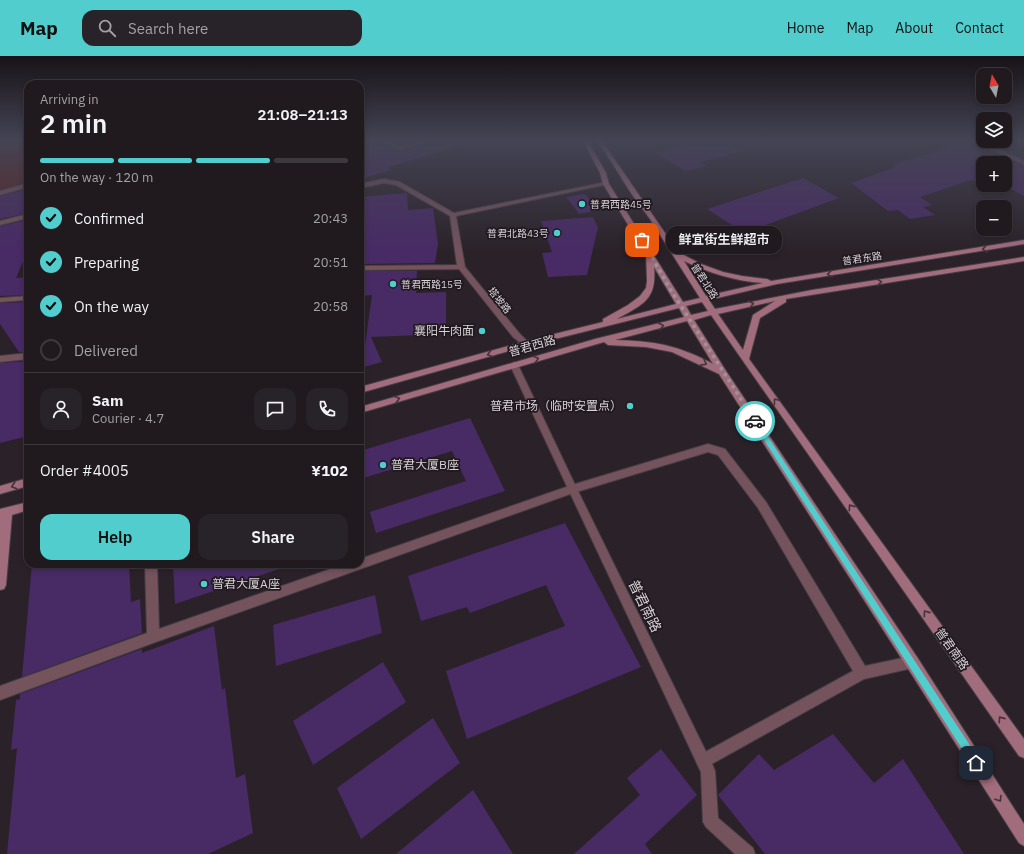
<!DOCTYPE html>
<html lang="en">
<head>
<meta charset="utf-8">
<style>
	:root { --surface:#201a1f; --page:#282328; --text:#f1f3f6; --muted:#a2a1a4; --line:#3d383d; --accent:#52cdcd }
	body { margin:0; font-family:"IBM Plex Sans","Noto Sans SC",sans-serif; background:var(--page); color:var(--text); height:100vh; display:flex; flex-direction:column; font-size:15px; white-space:nowrap }
	* { box-sizing:border-box; margin:0 }
	p { font-size:13px; color:var(--muted) }
	.icon { flex:none; width:22px; height:22px; fill:none; stroke:currentColor; stroke-width:2; stroke-linecap:round; stroke-linejoin:round }
	.map { position:relative; flex:1; overflow:hidden }
	.drawer { position:absolute; left:24px; top:24px; width:340px; height:488px; display:flex; flex-direction:column; background:var(--surface); border-radius:12px; box-shadow:0 2px 6px #0003,0 0 0 1px var(--line) }
	.drawer>* { flex:none }
	.needle { width:26px; rotate:350deg }
	.controls { position:absolute; left:976px; top:12px; display:grid; gap:8px }
	.controls a { display:grid; place-items:center; width:36px; height:36px; border-radius:8px; background:var(--surface); box-shadow:0 2px 6px #0003,0 0 0 1px var(--line); font-size:20px }
	.pin { position:absolute; display:grid; place-items:center; width:34px; height:34px; color:#fff; margin:-17px; border-radius:8px; box-shadow:0 2px 6px #0006 }
	.courier { position:absolute; display:grid; place-items:center; width:40px; height:40px; margin:-20px; border:3px solid #52cdcd; border-radius:50%; background:#fff; color:#222; box-shadow:0 1px 5px #0007 }
	.bubble { position:absolute; height:28px; border-radius:12px; background:var(--surface); box-shadow:0 2px 6px #0003,0 0 0 1px var(--line); font-size:13px; font-weight:600; line-height:28px; text-align:center }
	.headline em { font-style:normal; font-weight:600 }
	.headline div { display:flex; flex-direction:column-reverse }
	.headline { display:flex; align-items:center; justify-content:space-between; height:68px; padding:0 16px }
	h1 { font-size:26px; font-weight:600; line-height:30px }
	.bar { display:grid; grid-template-columns:repeat(4,1fr); gap:6px 4px; align-content:center; height:48px; padding:0 16px }
	.bar i { height:5px; border-radius:3px; background:var(--line) }
	.bar .on { background:var(--accent) }
	.bar p { grid-column:span 4 }
	.line { display:flex; align-items:center; gap:10px; padding:0 16px; border-top:1px solid var(--line) }
	.line div { flex:1 }
	.round { display:grid; place-items:center; flex:none; width:42px; height:42px; border-radius:12px; background:var(--page) }
	ol { padding:0 16px; list-style:none }
	li { display:flex; align-items:center; gap:12px; height:44px }
	li p { margin-inline-start:auto }
	li .icon { padding:4px; border-radius:50%; background:var(--accent); color:#111; stroke-width:4 }
	li:last-child { color:var(--muted) }
	li i { width:22px; height:22px; border:2px solid var(--line); border-radius:50% }
	.button { display:flex; gap:8px; margin-top:auto; padding:8px 16px }
	.button a { flex:1; height:46px; border-radius:12px; background:var(--accent); color:#111; font-size:16px; font-weight:600; line-height:46px; text-align:center }
	.button a+a { background:var(--page); color:var(--text) }
	header { display:flex; align-items:center; gap:24px; box-sizing:border-box; height:56px; padding:0 20px; background:var(--accent); color:#111 }
	header strong { font-size:19px }
	nav { display:flex; gap:22px; margin-inline-start:auto; font-size:14px }
	.search { width:280px; height:36px; background:var(--page); display:flex; align-items:center; gap:10px; box-sizing:border-box; padding:0 14px; border-radius:12px; color:var(--muted); font-size:15px }
	.map>svg:first-child { display:block }
</style>
</head>
<body>
<header>
<strong>Map</strong>
<div class="search"><svg class="icon" aria-label="search" viewBox="0 0 24 24"><circle cx="10" cy="10" r="6"/><path d="M15 15l6 6"/></svg>Search here</div>
<nav><a>Home</a><a>Map</a><a>About</a><a>Contact</a></nav>
</header>
<div class="map">
<svg width="1024" height="798" viewBox="0 0 1024 798">
	<rect width="100%" height="100%" fill="#2b2229"/>
	<path fill="#5e201c" d="M0,85H28V126L0,134Z"/>
	<path fill="#482a65" d="M376,85H380V86L400,95L429,86L430,85H463L464,89L388,111L391,114L360,123V89Z
		M704,85H724L743,95L701,106L706,110L686,115L655,97Z
		M961,87L998,104L1005,102L1024,110V140L1013,134L994,129H1005V107H983V126L971,124L920,141L932,149L923,151L935,159L910,163L898,154L888,155L851,127L896,111L892,109Z
		M803,122L839,142L744,177L707,153Z
		M28,133V157L0,163V140Z
		M407,137L408,154L433,152L438,188L435,207L360,208V141Z
		M585,138L598,154L579,158L566,141Z
		M593,161L598,171L587,219L548,221L542,197L552,196L541,165Z
		M28,164V194L16,222L28,221V239L0,240V170Z
		M360,215H417L416,237L446,236V278L371,281L382,306L360,312V297L364,296L372,239L360,240Z
		M28,246V296H19L0,268V247Z
		M28,305V380L0,387V307Z
		M470,362L505,435L376,477L370,456L466,425L452,395L360,423V395Z
		M565,467L641,611L467,683L446,615L565,570L546,529L470,557L467,551L421,565L408,520Z
		M32,508H129L131,546L140,543L142,577L22,621Z
		M173,508H285V511L175,548Z
		M375,539L382,577L276,610L273,569Z
		M214,570L222,634L225,632L236,722L245,718L253,777L208,798H7L17,692L11,694L16,644L20,643V638L142,593V597Z
		M383,606L406,646L313,709L293,665Z
		M433,662L460,707L361,783L337,732Z
		M833,678L874,727L903,703L964,798H765L718,739L759,698L774,714Z
		M661,693L697,739L645,788L652,798H574L640,739L627,722Z
		M473,734L513,798H396Z"/>
	<g fill="none" stroke-linecap="round" stroke-linejoin="round">
		<defs>
			<path id="service" d="M384,123L400,126L454,157L606,126L609,128L456,160L465,211L519,277L530,288L529,290L526,291L513,281L459,213L360,214V210L457,209L450,160L396,129L384,127L360,132V128Z
				M28,127V131L0,139V135Z
				M28,158V162L0,169V165Z
				M28,240V244L0,246V242Z
				M28,297V303L0,306V300Z"/>
			<path id="minor" d="M381,85C389,84 393,89 400,90C409,91 419,84 429,85L400,94Z
				M708,388L725,393L766,446L865,610L912,600L917,601L918,606L917,611L864,623L708,710L703,712L698,710L696,705L698,700L853,615L758,452L718,399L708,396L573,437L153,587L0,644V630L147,577L145,508H157L159,573L345,508H360V503L572,429Z"/>
			<path id="tertiary" d="M974,85H981L1024,105V109Z
				M514,306L518,309L577,433L713,710L715,715L718,762L753,792L755,798H735L706,771L703,766L701,716L510,309Z"/>
			<path id="secondary" d="M583,85H588L606,117L609,128L683,246L700,242L650,163L631,137L598,85H602L678,196L701,208L723,216L742,220L767,223L771,225L1024,184V188L777,228L709,244L715,253L812,234L1024,201V205L786,243V246L760,262L749,303L1024,683V702L1019,700L711,259L694,264L726,315L917,601L1024,768V790L1019,787L907,611L719,318L672,296L646,291L608,289L604,286L360,357V351L595,283L684,261L679,252L527,290L360,337V331L526,285L603,266V263L628,249L640,240L646,232L647,225L646,198L603,128L600,117ZM684,205C709,217 735,225 763,227L706,240ZM654,211L676,248L617,263C643,248 657,244 654,211ZM775,245L753,259L743,294L718,258ZM702,246L708,255L691,259L686,250ZM687,265L713,308C678,289 654,285 615,284Z
				M28,422V430L0,438V430Z
				M28,446V454L12,459L6,529L4,533L0,534V453Z"/>
		</defs>
		<use href="#service" stroke="#473e45" stroke-width="2"/>
		<use href="#minor" stroke="#473e45" stroke-width="2"/>
		<use href="#tertiary" stroke="#473e45" stroke-width="2"/>
		<use href="#secondary" stroke="#473e45" stroke-width="2"/>
		<use href="#service" fill="#74535d" fill-rule="evenodd"/>
		<use href="#minor" fill="#74535d" fill-rule="evenodd"/>
		<use href="#tertiary" fill="#74535d" fill-rule="evenodd"/>
		<use href="#secondary" fill="#a16c7c" fill-rule="evenodd"/>
	</g>
	<defs><path id="oneway-chevron" d="M-2-3.5L2.5 0L-2 3.5" fill="none" stroke-width="1.6" stroke-linecap="round" stroke-linejoin="round"/></defs>
	<g stroke="#47323c">
		<use href="#oneway-chevron" transform="translate(985 193) rotate(171)"/>
		<use href="#oneway-chevron" transform="translate(830 218) rotate(171)"/>
		<use href="#oneway-chevron" transform="translate(879 226) rotate(-9)"/>
		<use href="#oneway-chevron" transform="translate(751 248) rotate(-11)"/>
		<use href="#oneway-chevron" transform="translate(661 270) rotate(-14)"/>
		<use href="#oneway-chevron" transform="translate(490 298) rotate(164)"/>
		<use href="#oneway-chevron" transform="translate(536 303) rotate(-16)"/>
		<use href="#oneway-chevron" transform="translate(704 307) rotate(28)"/>
		<use href="#oneway-chevron" transform="translate(397 343) rotate(-16)"/>
		<use href="#oneway-chevron" transform="translate(776 345) rotate(-126)"/>
		<use href="#oneway-chevron" transform="translate(14 430) rotate(164)"/>
		<use href="#oneway-chevron" transform="translate(851 451) rotate(-125)"/>
		<use href="#oneway-chevron" transform="translate(926 557) rotate(-125)"/>
		<use href="#oneway-chevron" transform="translate(1001 663) rotate(-125)"/>
		<use href="#oneway-chevron" transform="translate(999 743) rotate(58)"/>
	</g>
	<linearGradient id="sky" x2="0" y2="1"><stop stop-color="#181317"/><stop offset="0.43" stop-color="#444454"/><stop offset="1" stop-color="#444454" stop-opacity="0"/></linearGradient>
	<rect width="1024" height="196" fill="url(#sky)"/>
	<path fill="#52cdcd" d="M755,363L757,364L979,703L981,707L979,710L976,711L973,710L753,367V364Z"/>
	<g fill="none" stroke-linecap="round" stroke-linejoin="round">
		<path stroke="#9b9499" stroke-width="4" stroke-dasharray="0 7.2" d="M642,184L672,236L755,365"/>
	</g>
	<g fill="#52cdcd" stroke="#211920" stroke-width="1.5">
		<circle cx="582" cy="148" r="4"/>
		<circle cx="557" cy="177" r="4"/>
		<circle cx="393" cy="228" r="4"/>
		<circle cx="482" cy="275" r="4"/>
		<circle cx="630" cy="350" r="4"/>
		<circle cx="383" cy="409" r="4"/>
		<circle cx="204" cy="528" r="4"/>
	</g>
	<g text-anchor="middle" stroke-width="3.5" stroke-linejoin="round" paint-order="stroke">
		<g font-size="10" fill="#d8d2d6" stroke="#211920" text-anchor="start">
			<text x="590" y="152">普君西路45号</text>
			<text x="549" y="181" text-anchor="end">普君北路43号</text>
			<text x="401" y="232">普君西路15号</text>
		</g>
		<g font-size="10" fill="#d8d2d6" stroke="#211920">
			<text transform="translate(862 202) rotate(-9)" y="4">普君东路</text>
			<text transform="translate(705 225) rotate(57)" y="4">普君北路</text>
			<text transform="translate(500 244) rotate(51)" y="4">塔坡路</text>
		</g>
		<g font-size="12" fill="#d8d2d6" stroke="#211920" text-anchor="end">
			<text x="474" y="279">襄阳牛肉面</text>
			<text x="622" y="354">普君市场（临时安置点）</text>
			<text x="391" y="413" text-anchor="start">普君大厦B座</text>
			<text x="212" y="532" text-anchor="start">普君大厦A座</text>
		</g>
		<g font-size="12" fill="#d8d2d6" stroke="#211920">
			<text transform="translate(532 290) rotate(-16)" y="4">普君西路</text>
			<text transform="translate(952 593) rotate(55)" y="4">普君南路</text>
		</g>
		<g font-size="14" fill="#d8d2d6" stroke="#211920">
			<text transform="translate(645 550) rotate(64)" y="5">普君南路</text>
		</g>
	</g>
</svg>
<div class="controls">
<a><svg class="needle" viewBox="-14 -14 28 28"><path d="M0-13l5 13h-10z" fill="#e53935"/><path d="M0 13l5-13h-10z" fill="#a2a1a4"/></svg></a>
<a><svg class="icon" aria-label="layers" viewBox="0 0 24 24"><path d="M12 4l9 5-9 5-9-5zM3 14l9 5 9-5"/></svg></a>
<a>+</a>
<a>−</a>
</div>
<div class="pin" style="left:642px;top:184px;background:#ea580c"><svg class="icon" aria-label="bag" viewBox="0 0 24 24"><path d="M5 8h14l-1 12H6zM9 8a3 3 0 0 1 6 0"/></svg></div>
<div class="pin" style="left:976px;top:707px;background:#1f2937"><svg class="icon" aria-label="home" viewBox="0 0 24 24"><path d="M3 11l9-7 9 7M6 9v11h12V9"/></svg></div>
<div class="courier" style="left:755px;top:365px"><svg class="icon" aria-label="car" viewBox="0 0 24 24"><path d="M5 17H2v-5l4-1 3-4h7l3 4 3 1v5h-3M9 17h6M6 11h13"/><circle cx="7" cy="17" r="2"/><circle cx="17" cy="17" r="2"/></svg></div>
<div class="bubble" style="left:666px;top:170px;width:116px">鲜宜街生鲜超市</div>
<section class="drawer">
<div class="headline"><div><h1>2 min</h1><p>Arriving in</p></div><em>21:08–21:13</em></div>
<div class="bar"><i class="on"></i><i class="on"></i><i class="on"></i><i></i><p>On the way · 120 m</p></div>
<ol>
<li><svg class="icon" aria-label="check" viewBox="0 0 24 24"><path d="M5 12l5 5 9-10"/></svg>Confirmed<p>20:43</p></li>
<li><svg class="icon" aria-label="check" viewBox="0 0 24 24"><path d="M5 12l5 5 9-10"/></svg>Preparing<p>20:51</p></li>
<li><svg class="icon" aria-label="check" viewBox="0 0 24 24"><path d="M5 12l5 5 9-10"/></svg>On the way<p>20:58</p></li>
<li><i></i>Delivered</li>
</ol>
<div class="line" style="height:72px"><a class="round"><svg class="icon" aria-label="person" viewBox="0 0 24 24"><circle cx="12" cy="8" r="4"/><path d="M4 21q1-7 8-7t8 7"/></svg></a><div><b>Sam</b><p>Courier · 4.7</p></div><a class="round"><svg class="icon" aria-label="chat" viewBox="0 0 24 24"><path d="M4 5h16v11H9l-5 4z"/></svg></a><a class="round"><svg class="icon" aria-label="phone" viewBox="0 0 24 24"><path d="M5 4h4l2 5-3 2q2 4 5 5l2-3 5 2v4C11 20 4 13 5 4z"/></svg></a></div>
<div class="line" style="height:52px"><div>Order #4005</div><b>¥102</b></div>
<div class="button"><a>Help</a><a>Share</a></div>
</section>
</div>
</body>
</html>
